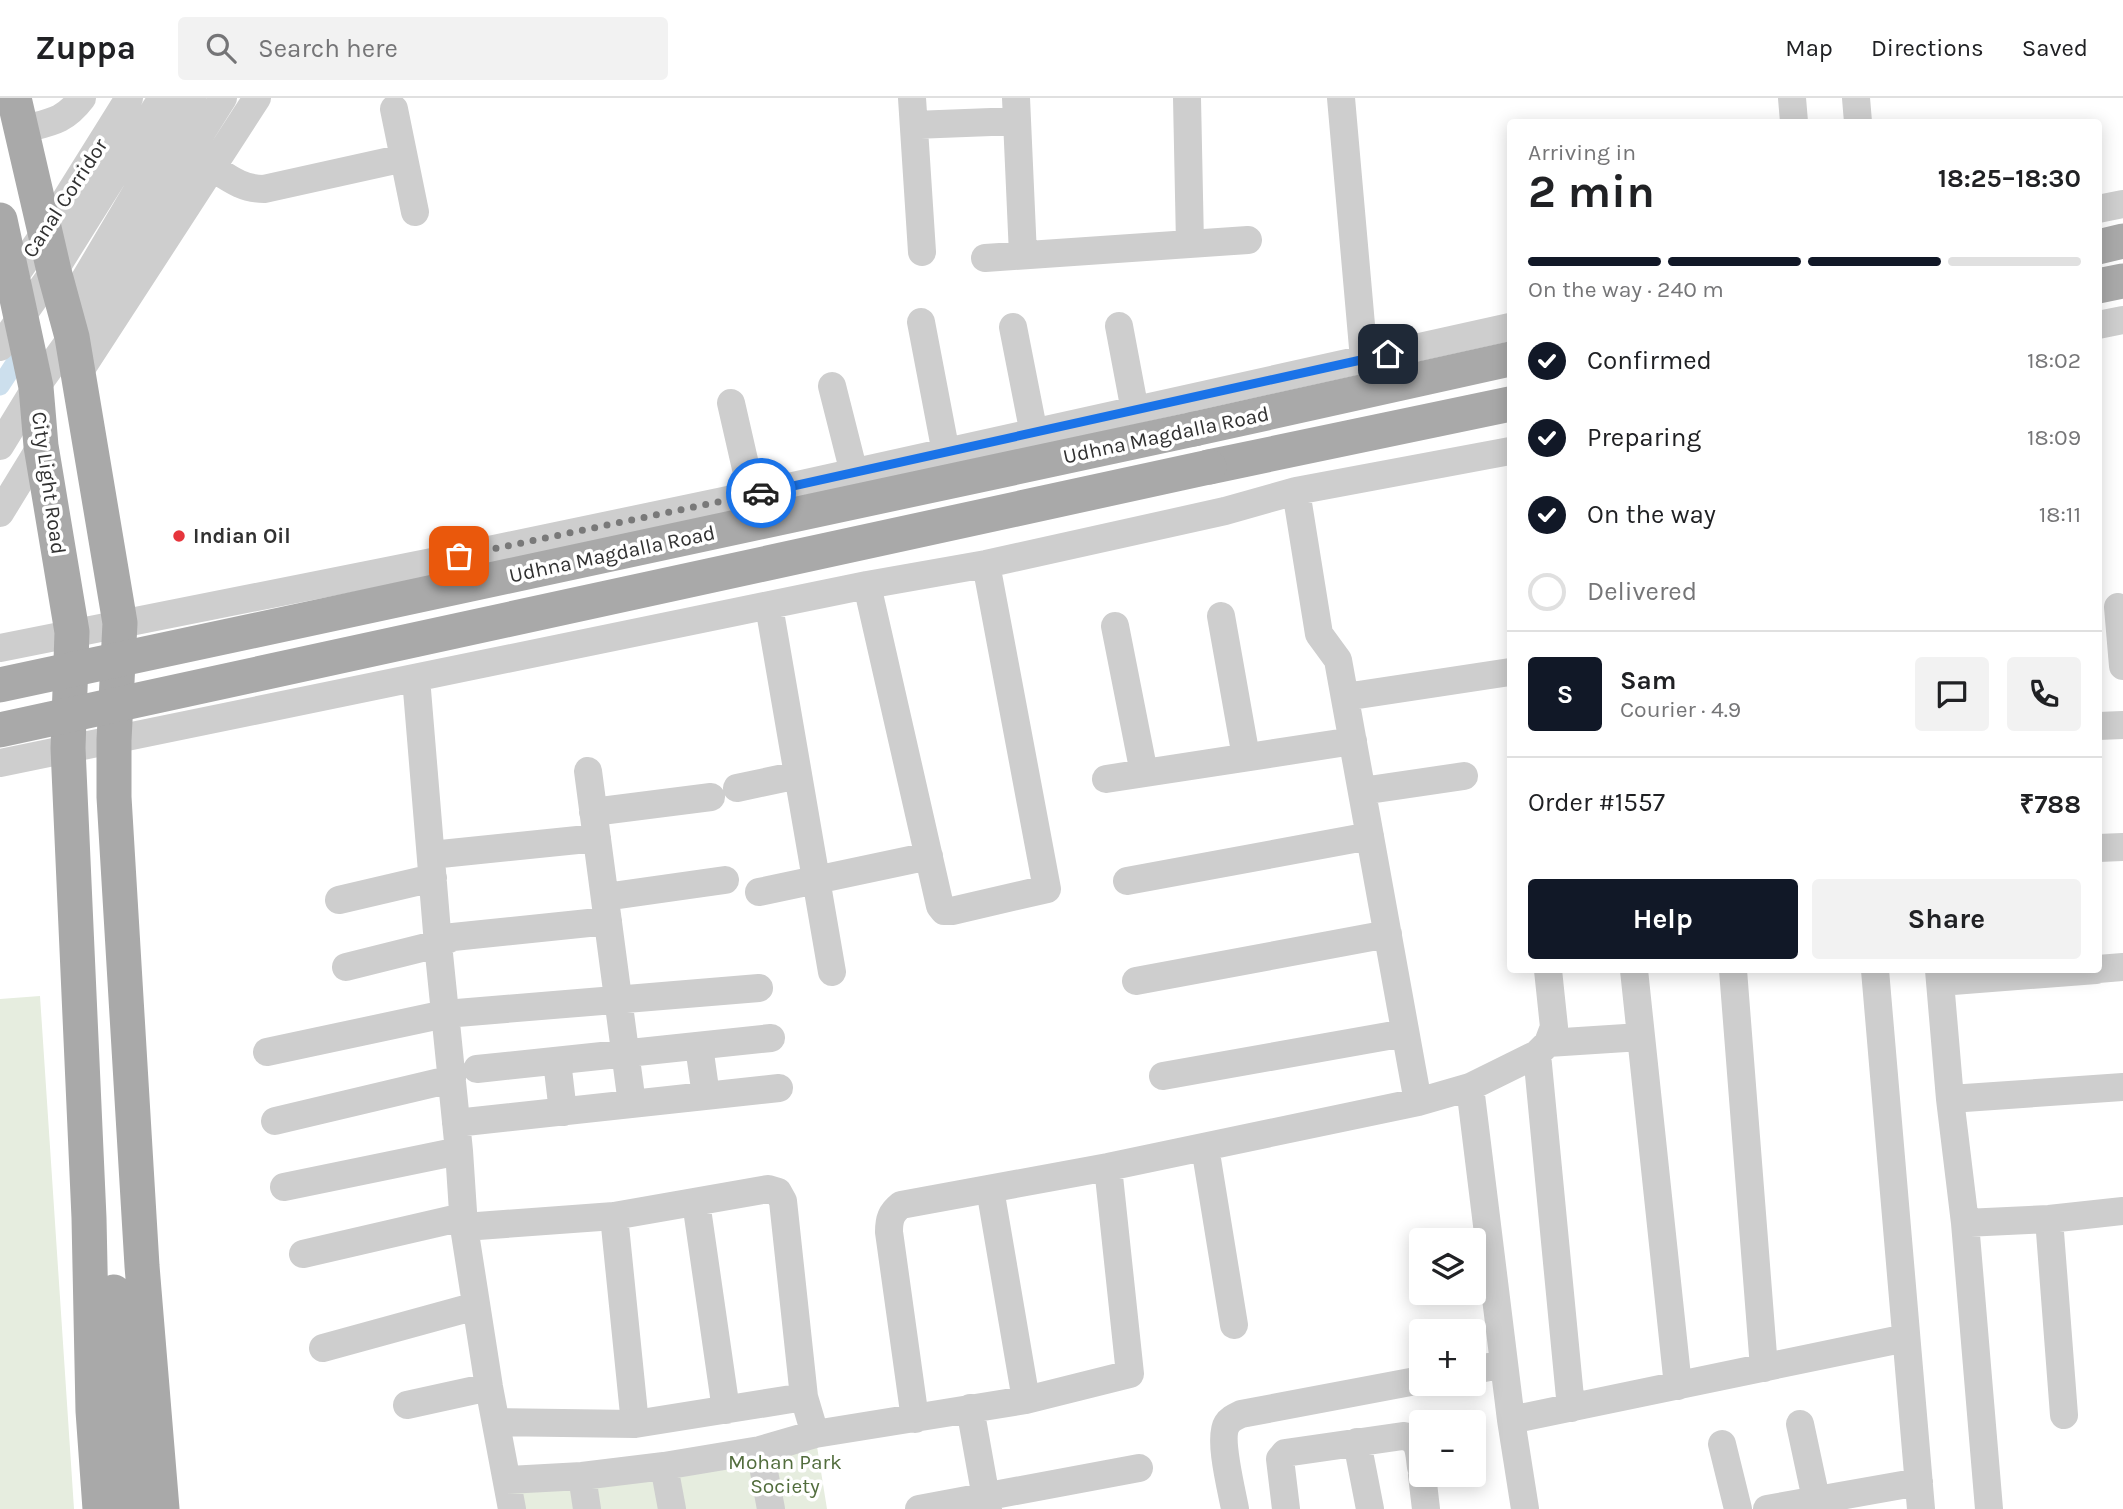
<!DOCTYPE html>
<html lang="en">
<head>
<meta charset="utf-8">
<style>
	:root { --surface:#fff; --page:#f2f2f2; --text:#202124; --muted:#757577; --line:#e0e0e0; --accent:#111827 }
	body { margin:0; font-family:Karla,sans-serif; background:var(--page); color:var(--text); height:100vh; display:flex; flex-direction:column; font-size:26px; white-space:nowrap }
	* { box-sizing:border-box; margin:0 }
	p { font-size:23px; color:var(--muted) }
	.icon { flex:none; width:38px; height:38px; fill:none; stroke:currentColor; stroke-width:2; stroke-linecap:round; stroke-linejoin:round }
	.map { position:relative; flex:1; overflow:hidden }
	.panel { position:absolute; left:1507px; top:21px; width:595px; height:854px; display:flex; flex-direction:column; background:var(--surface); border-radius:7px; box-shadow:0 4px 18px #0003 }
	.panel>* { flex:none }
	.fabs { position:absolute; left:1409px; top:1130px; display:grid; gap:14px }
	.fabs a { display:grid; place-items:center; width:77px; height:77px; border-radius:7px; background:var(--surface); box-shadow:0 4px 18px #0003; font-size:35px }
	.pin { position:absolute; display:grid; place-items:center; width:60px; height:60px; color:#fff; margin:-30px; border-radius:14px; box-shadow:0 4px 10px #0006 }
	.courier { position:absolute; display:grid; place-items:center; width:70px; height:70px; margin:-35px; border:5px solid #1a73e8; border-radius:50%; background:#fff; color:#222; box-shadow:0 2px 9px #0007 }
	.summary em { font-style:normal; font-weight:700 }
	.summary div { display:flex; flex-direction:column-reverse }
	.summary { display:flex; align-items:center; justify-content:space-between; height:119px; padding:0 21px }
	h1 { font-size:46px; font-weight:700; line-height:52px }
	.bar { display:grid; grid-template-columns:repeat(4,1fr); gap:10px 7px; align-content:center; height:84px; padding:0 21px }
	.bar i { height:9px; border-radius:5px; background:var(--line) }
	.bar .current { background:var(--accent) }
	.bar p { grid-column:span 4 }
	.line { display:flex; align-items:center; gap:18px; padding:0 21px; border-top:2px solid var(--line) }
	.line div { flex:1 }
	.round { display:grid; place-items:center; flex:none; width:74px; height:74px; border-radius:7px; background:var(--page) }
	ol { padding:0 21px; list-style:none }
	li { display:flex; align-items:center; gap:21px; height:77px }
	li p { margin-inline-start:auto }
	li .icon { padding:7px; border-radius:50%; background:var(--accent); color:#fff; stroke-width:4 }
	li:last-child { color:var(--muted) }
	li i { width:38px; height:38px; border:4px solid var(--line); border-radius:50% }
	.cta { display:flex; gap:14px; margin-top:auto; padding:14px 21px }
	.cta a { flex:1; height:80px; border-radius:7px; background:var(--accent); color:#fff; font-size:28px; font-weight:700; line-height:80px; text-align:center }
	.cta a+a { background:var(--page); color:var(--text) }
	header { display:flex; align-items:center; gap:42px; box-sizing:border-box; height:98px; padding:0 35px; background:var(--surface); border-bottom:2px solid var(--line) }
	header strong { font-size:33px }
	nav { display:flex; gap:38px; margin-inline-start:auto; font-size:24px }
	.search { width:490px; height:63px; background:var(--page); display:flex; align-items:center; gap:18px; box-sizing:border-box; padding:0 24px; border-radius:7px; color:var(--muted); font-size:26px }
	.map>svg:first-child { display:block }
</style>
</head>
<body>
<header>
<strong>Zuppa</strong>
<div class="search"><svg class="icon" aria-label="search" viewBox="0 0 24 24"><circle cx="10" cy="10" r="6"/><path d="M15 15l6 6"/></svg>Search here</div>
<nav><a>Map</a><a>Directions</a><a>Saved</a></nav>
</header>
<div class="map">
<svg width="2123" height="1411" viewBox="0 0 2123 1411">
	<rect width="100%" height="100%" fill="#fff"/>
	<path fill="#e6eddf" d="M40,898L74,1411H0V901Z
		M815,1336L827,1411H512L508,1386Z"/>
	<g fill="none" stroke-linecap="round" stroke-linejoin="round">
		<path stroke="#ccdfed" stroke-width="19" d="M0,288L19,259"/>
		<path stroke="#cecece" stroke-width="28" d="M912,0L922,154
			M1016,0L1023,157
			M1187,0L1190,146
			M1341,0L1364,261
			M1792,0L1794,24
			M1856,0L1858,24
			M394,11L415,114
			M914,27L1017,23
			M20,32C49,24 63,25 82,0
			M213,70C230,81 243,91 264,91L404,60
			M2098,111L2123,106
			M985,160L1248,142
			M5,192L46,133L129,0
			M63,218L192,0
			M921,224L946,355
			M2098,227L2123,222
			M1119,228L1135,313
			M1013,229L1034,336
			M0,249L54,173L162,0
			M78,276L257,0
			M832,288L854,375
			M731,305L752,397
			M0,348L36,289L72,239L223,0
			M1296,393L1319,536L1338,562L1418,1004
			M0,415L41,348
			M867,487L940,808L944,813H952L1047,791L986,466
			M769,508L832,874
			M2118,509L2123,568
			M1221,518L1246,659
			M1115,528L1144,675
			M0,550L432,464L752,397L1510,229
			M416,580L438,846L459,1053L464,1129L489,1289L512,1411
			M1345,599L1510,574
			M2098,628L2123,627
			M0,665L867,487L986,466L1225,413L1296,393L1510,353
			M588,673L632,1006
			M1106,681L1353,643
			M737,690L798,677
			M1362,693L1464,678
			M593,714L711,699
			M2098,750L2123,749
			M431,757L597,740
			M1127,783L1370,738
			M759,794L929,758
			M605,799L725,782
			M339,802L433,780
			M346,869L438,846L453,839L608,823
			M2098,871L2123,869
			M1634,872L1678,1288
			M1733,872L1764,1270
			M1875,872L1921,1411
			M1939,872L1950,1001L1965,1125L1989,1411
			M1136,883L1388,836
			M1940,884L2096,872
			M1548,945L1641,939
			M699,948L706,998
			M267,954L445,916L759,890
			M1537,956L1571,1310
			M557,963L563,1014
			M477,971L771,940
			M1163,978L1405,935
			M1470,989L1511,1322L1525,1411
			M1950,1001L2123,989
			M275,1023L452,981
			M456,1025L779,990
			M1205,1049L1234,1227
			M284,1089L459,1053
			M990,1091L1026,1302
			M696,1104L726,1312
			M614,1118L635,1326
			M2049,1121L2064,1317
			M1965,1125L2049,1121L2123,1113
			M464,1129L614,1118L768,1091L778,1094L783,1103L804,1299L815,1336
			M303,1156L463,1119
			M323,1250L476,1208
			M1474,1272L1504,1266
			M407,1307L489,1289
			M970,1310L988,1411
			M915,1321L889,1134C889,1121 891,1115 901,1107L1108,1069L1418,1004L1470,989L1537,956L1548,945L1554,929L1548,872
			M1511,1322L1906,1240
			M496,1324L635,1326L804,1299
			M1800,1326L1816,1401
			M1357,1344L1370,1411
			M1722,1346L1738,1411
			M760,1352L771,1411
			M664,1368L672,1411
			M1422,1377L1426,1411
			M582,1378L587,1411
			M507,1382L582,1378L664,1368L760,1352L815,1336L1026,1302L1130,1276L1108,1069
			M919,1411L1139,1370
			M1235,1411C1232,1394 1218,1340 1227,1326C1230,1321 1235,1319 1241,1316L1421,1282
			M1286,1411L1280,1361L1285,1355L1403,1338C1420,1340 1419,1355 1421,1369
			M1767,1411L1919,1384"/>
		<path stroke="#a9a9a9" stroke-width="35" d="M14,0L54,173L72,239L120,525L114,642V699L142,1168L162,1411
			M0,122L36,289L41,348L72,534L68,650L89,1120L93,1313L100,1411
			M2098,149L2123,143
			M2098,188L2123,183
			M1194,331L1510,261
			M1209,369L1510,306
			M114,1194L127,1411"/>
		<path stroke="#a9a9a9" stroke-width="35" d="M0,587L1194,331
			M0,632L1209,369"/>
	</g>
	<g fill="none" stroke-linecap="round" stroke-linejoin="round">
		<path stroke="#797979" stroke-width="7" stroke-dasharray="0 12.6" d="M459,458L761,395"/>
		<path stroke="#1a73e8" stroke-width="9" d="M761,395L1388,256"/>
	</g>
	<circle fill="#e6353c" stroke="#fff" stroke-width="2.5" cx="179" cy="438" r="7"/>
	<g text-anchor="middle" stroke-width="7" stroke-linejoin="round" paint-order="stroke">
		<g font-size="21" fill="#313131" stroke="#fff">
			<text transform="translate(65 100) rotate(-57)" y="7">Canal Corridor</text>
			<text transform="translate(1166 337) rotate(-12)" y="7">Udhna Magdalla Road</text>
			<text transform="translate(49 385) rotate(82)" y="7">City Light Road</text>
			<text transform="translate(612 456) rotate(-12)" y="7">Udhna Magdalla Road</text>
		</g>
		<g font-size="21" font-weight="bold" fill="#313131" stroke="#fff" text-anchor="start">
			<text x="193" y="445">Indian Oil</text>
		</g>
		<g font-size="21" fill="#526d3d" stroke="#fff">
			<text x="785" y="1371">Mohan Park<tspan x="785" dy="24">Society</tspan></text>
		</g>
	</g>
</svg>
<div class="fabs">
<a><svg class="icon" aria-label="layers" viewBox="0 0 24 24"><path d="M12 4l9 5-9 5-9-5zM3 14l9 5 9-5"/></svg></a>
<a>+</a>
<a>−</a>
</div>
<div class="pin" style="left:459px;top:458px;background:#ea580c"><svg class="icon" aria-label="bag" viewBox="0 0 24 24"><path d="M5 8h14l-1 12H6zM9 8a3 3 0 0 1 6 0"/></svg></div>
<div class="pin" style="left:1388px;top:256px;background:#1f2937"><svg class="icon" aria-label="home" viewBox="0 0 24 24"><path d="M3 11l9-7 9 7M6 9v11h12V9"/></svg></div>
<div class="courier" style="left:761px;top:395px"><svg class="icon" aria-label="car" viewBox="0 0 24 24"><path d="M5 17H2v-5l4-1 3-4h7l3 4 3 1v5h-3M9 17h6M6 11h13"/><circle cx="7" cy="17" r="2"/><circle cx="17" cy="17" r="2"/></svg></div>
<section class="panel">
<div class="summary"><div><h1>2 min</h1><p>Arriving in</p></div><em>18:25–18:30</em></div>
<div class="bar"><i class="current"></i><i class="current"></i><i class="current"></i><i></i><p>On the way · 240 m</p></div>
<ol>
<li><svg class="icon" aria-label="check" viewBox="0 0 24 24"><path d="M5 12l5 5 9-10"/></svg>Confirmed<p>18:02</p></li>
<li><svg class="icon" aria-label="check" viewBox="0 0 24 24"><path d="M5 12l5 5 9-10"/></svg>Preparing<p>18:09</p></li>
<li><svg class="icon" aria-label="check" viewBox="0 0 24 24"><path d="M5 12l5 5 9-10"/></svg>On the way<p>18:11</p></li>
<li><i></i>Delivered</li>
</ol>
<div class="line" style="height:126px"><b class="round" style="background:var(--accent);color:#fff">S</b><div><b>Sam</b><p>Courier · 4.9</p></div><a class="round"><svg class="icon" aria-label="chat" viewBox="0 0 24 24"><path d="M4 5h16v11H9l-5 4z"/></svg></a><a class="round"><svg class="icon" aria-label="phone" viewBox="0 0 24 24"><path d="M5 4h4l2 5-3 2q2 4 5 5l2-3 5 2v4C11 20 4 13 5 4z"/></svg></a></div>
<div class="line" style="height:91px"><div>Order #1557</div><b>₹788</b></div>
<div class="cta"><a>Help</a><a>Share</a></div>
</section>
</div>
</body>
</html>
